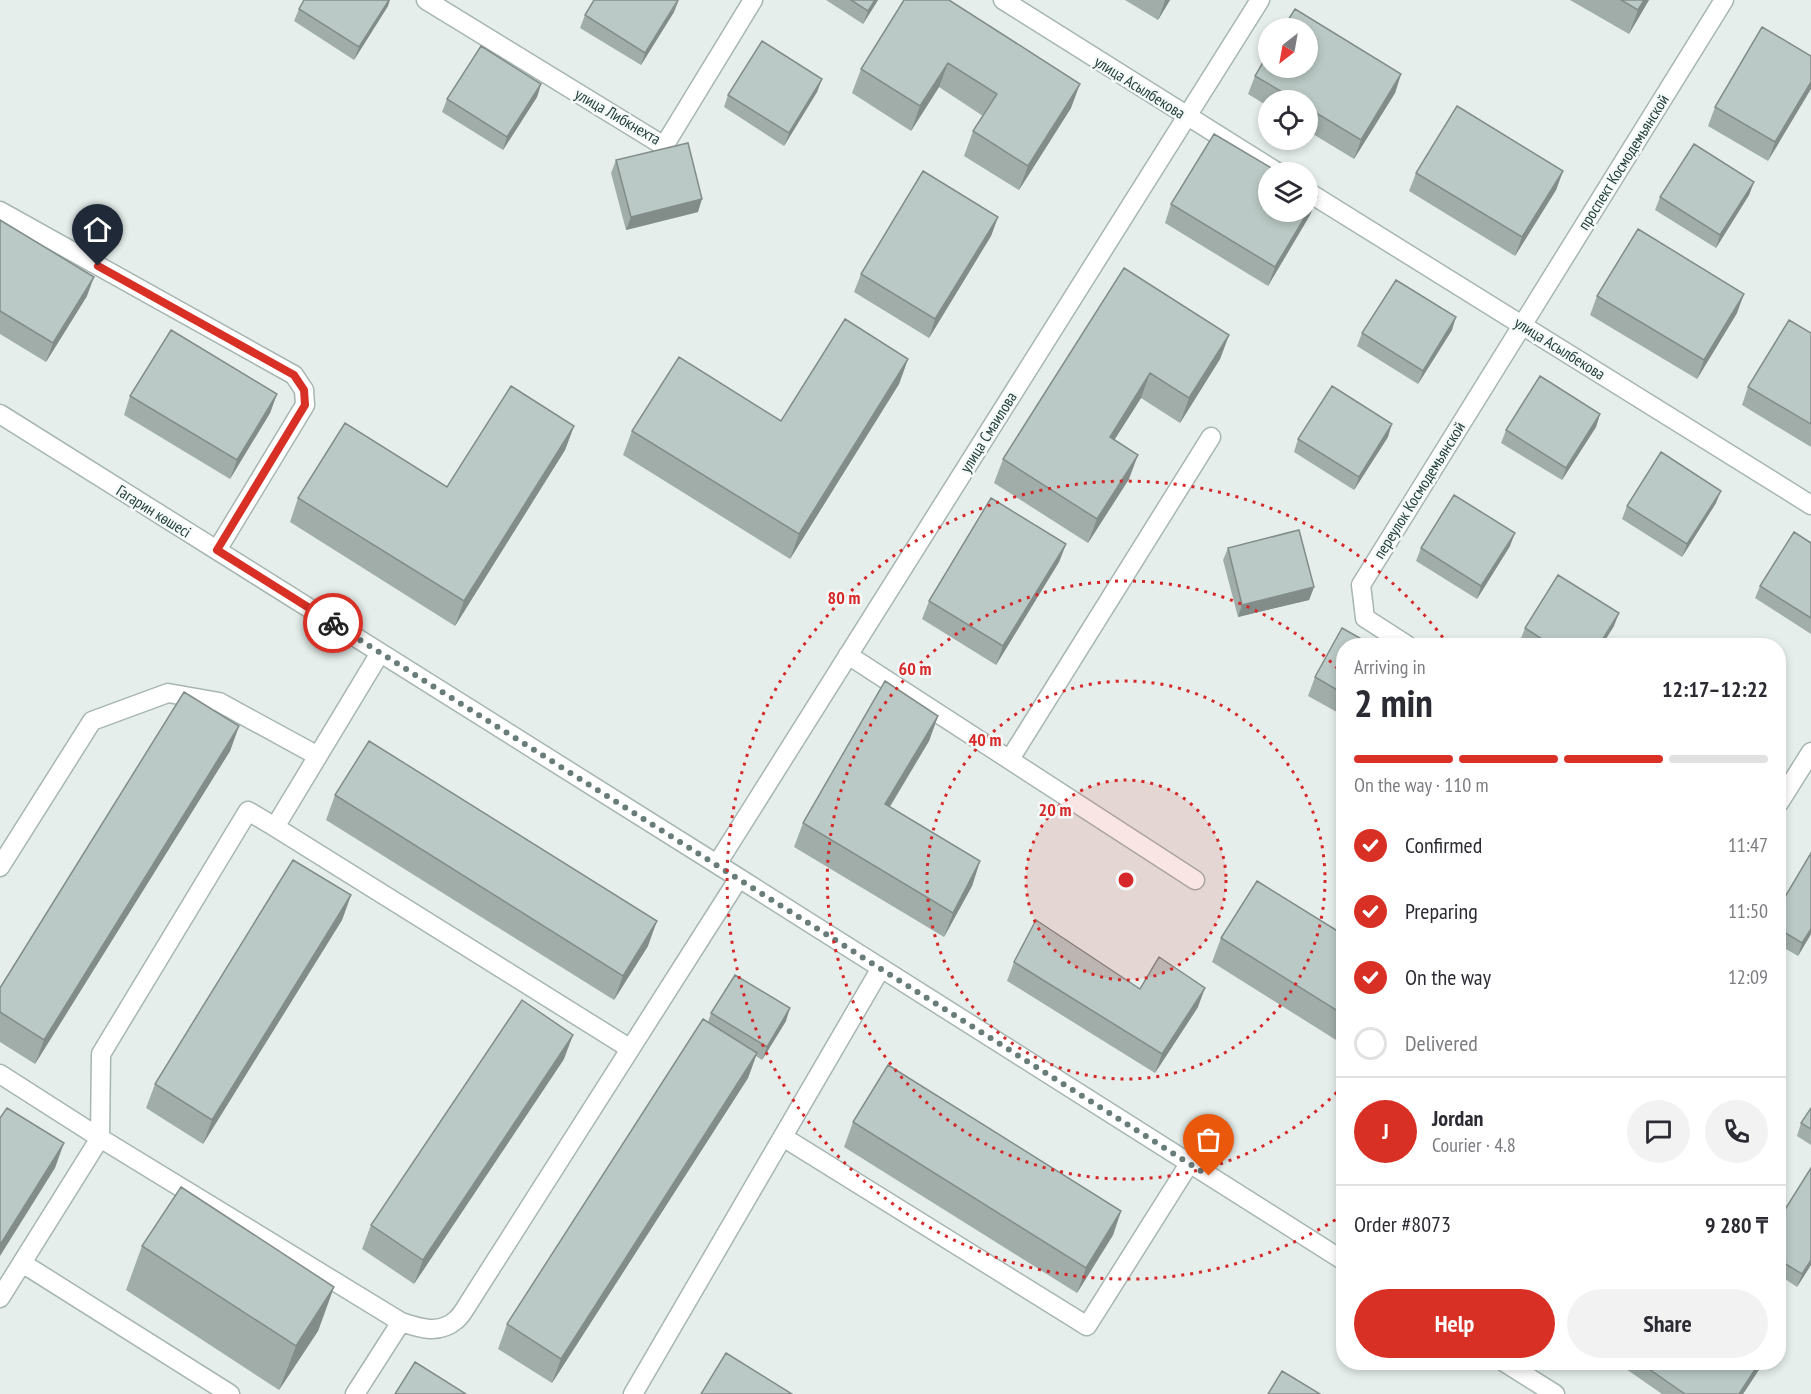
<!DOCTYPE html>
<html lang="en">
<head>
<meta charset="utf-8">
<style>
	:root { --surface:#fff; --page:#f2f2f3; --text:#2b2b33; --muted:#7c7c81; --line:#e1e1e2; --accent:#d93025 }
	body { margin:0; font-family:"PT Sans Narrow",sans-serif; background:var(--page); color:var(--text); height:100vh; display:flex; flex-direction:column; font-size:22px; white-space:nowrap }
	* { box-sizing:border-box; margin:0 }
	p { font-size:20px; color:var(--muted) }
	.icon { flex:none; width:33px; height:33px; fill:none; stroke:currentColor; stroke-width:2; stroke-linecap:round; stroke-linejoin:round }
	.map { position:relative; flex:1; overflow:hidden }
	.side { position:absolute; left:1336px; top:638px; width:450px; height:732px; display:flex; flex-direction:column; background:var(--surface); border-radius:24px; box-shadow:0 3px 9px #0003 }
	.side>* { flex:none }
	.needle { width:39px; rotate:211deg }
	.buttons { position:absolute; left:1258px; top:18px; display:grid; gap:12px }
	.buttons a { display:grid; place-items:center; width:60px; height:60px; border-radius:50%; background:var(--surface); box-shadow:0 3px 9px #0003; font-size:30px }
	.pin { position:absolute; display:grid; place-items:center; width:51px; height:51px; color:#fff; margin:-62px -26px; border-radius:50% 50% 50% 0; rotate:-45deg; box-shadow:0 0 6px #0007 }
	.pin .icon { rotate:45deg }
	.courier { position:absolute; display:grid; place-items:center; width:60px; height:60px; margin:-30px; border:4px solid #d93025; border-radius:50%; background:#fff; color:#222; box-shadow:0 2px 8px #0007 }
	.overview em { font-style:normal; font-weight:700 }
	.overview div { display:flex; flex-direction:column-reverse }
	.overview { display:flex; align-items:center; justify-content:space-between; height:102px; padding:0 18px }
	h1 { font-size:39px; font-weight:700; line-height:45px }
	.bar { display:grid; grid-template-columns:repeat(4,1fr); gap:9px 6px; align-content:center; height:72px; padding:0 18px }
	.bar i { height:8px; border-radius:4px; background:var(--line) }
	.bar .on { background:var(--accent) }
	.bar p { grid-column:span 4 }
	.line { display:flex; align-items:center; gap:15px; padding:0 18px; border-top:2px solid var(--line) }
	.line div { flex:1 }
	.round { display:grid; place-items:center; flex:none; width:63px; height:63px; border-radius:32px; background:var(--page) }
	ol { padding:0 18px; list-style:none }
	li { display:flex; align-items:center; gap:18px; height:66px }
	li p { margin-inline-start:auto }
	li .icon { padding:6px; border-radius:50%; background:var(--accent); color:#fff; stroke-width:4 }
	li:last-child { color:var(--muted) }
	li i { width:33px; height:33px; border:3px solid var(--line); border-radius:50% }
	.primary-button { display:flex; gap:12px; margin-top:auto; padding:12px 18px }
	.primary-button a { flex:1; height:69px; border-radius:36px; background:var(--accent); color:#fff; font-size:24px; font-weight:700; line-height:69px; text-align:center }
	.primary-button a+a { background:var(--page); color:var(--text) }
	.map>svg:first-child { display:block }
</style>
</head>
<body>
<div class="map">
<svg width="1811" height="1394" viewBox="0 0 1811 1394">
	<rect width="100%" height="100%" fill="#e5eeeb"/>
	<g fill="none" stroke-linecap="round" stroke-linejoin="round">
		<defs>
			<path id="minor" d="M426,0L664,146L753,0
				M1003,0L1277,172
				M1308,192L1811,505
				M0,211L294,375L304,390L305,405L217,550
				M0,414L739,878L1344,1261
				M1407,645L1365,618L1361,585L1724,0
				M848,655L1195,880
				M1010,759L1211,437
				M1779,803L1811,752
				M275,827L629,1048
				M717,864L1260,0
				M0,867L92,721L168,693L219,702L318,756
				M0,1074L100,1138L401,1322L355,1394
				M783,1137L1087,1326L1189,1164
				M22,1263L230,1394
				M0,1298L100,1138L101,1054L248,811L275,827L380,653
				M401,1322C419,1328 439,1335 456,1320C461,1316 465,1309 468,1304L739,878
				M1504,1362L1555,1394
				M633,1394L881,968"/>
		</defs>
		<use href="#minor" stroke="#a7b6b3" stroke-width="21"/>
		<use href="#minor" stroke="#fff" stroke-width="18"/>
	</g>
	<path fill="#a0ada9" d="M826,0H878L863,24Z
		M904,0L1071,108L1019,190L964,156L973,131L983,116L939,87L911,131L852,93L861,69Z
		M1125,0H1170L1158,20Z
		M1570,0H1649L1629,34Z
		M388,6L354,60L294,21L299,9Z
		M674,12L641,65L580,28L585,15Z
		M1811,56L1768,161L1708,126L1715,107Z
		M1401,74L1395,93L1354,159L1308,131V100H1269V107L1248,94L1255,76Z
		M822,79L817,92L784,146L724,107L728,95Z
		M541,84L537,97L503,150L442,112L447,99Z
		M616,160L698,212L626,230L611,173Z
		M1563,171L1556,190L1515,256L1409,191L1416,173Z
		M1754,182L1749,195L1716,248L1655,210L1660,197Z
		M1317,197L1310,215L1268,286L1165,223L1171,204Z
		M998,217L991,236L929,338L854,292L861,274Z
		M0,220L87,296L46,362L0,334Z
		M1124,268L1229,335L1220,359L1180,423L1141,398L1114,440L1129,479L1088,543L994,483L1003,459Z
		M1597,296L1737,313L1697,379L1590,315Z
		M1452,330L1418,384L1357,346L1362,333Z
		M1811,333V447L1742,405L1748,387Z
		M908,359L899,384L790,559L623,455L632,431L781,421Z
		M277,394L270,413L230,479L124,415L130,396Z
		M1600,414L1596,427L1562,480L1501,443L1506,430Z
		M574,426L565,450L455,626L290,522L298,498L447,487Z
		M1388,437L1354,490L1294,452L1298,439Z
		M1716,503L1682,557L1622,519L1627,506Z
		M1811,543V634L1755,598L1760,586Z
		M1066,544L1059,562L996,665L922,619L929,601Z
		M1510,546L1477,599L1416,561L1421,548Z
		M1228,548L1314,587L1309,600L1238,617L1223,560Z
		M1614,626L1602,645H1526L1520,641L1525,628Z
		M1344,645V716L1308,696L1315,677Z
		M938,716L929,741L890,807L980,861L972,886L944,937L794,847L803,823Z
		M239,726L230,751L35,1064L0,1042V988Z
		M335,795L648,946L614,1000L326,820Z
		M351,895L342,920L203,1144L146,1108L155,1084Z
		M1779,907L1811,934L1798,956L1779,945Z
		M1344,935V1045L1212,962L1221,938Z
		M1014,962L1140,989L1198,1007L1155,1073L1007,981Z
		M711,1013L786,1021L762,1060L756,1056L748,1078L552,1383L498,1349L507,1324L708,1022Z
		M564,1059L414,1284L362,1249L371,1225Z
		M1811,1108V1145L1797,1136L1801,1123Z
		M853,1122L1121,1211L1113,1235L1077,1293L844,1147Z
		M1779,1219L1811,1265L1797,1287L1779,1275Z
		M142,1246L334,1287L318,1331L279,1390L126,1290Z
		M1616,1362H1764L1743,1394H1662Z"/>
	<path fill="#828d8a" d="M389,0H390L388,6L354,60L359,47Z
		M679,0L674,12L641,65L645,53Z
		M875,0H878L863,24L868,11Z
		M1165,0H1170L1158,20L1165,1Z
		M1644,0H1649L1629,34L1638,10Z
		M948,63L939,87L911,131L920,106Z
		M1401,74L1395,93L1354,159L1361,140Z
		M822,79L817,92L784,146L789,133Z
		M1811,82V89L1768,161L1775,142Z
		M541,84L537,97L503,150L507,137Z
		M1080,84L1071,108L1019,190L1028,166Z
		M1563,171L1556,190L1515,256L1522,237Z
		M1754,182L1749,195L1716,248L1720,235Z
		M1317,197L1310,215L1268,286L1275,267Z
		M702,199L698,212L626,230L631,217Z
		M998,217L991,236L929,338L935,319Z
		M94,277L87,296L46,362L53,343Z
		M1744,294L1737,313L1697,379L1704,360Z
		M1456,317L1452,330L1418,384L1423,371Z
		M1229,335L1220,359L1180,423L1189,398Z
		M908,359L899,384L790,559L799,534Z
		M1150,373L1141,398L1101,461L1110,437Z
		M277,394L270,413L230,479L237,460Z
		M1600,414L1596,427L1562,480L1566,468Z
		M1392,424L1388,437L1354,490L1359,477Z
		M574,426L565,450L455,626L464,601Z
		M1138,455L1129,479L1088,543L1097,519Z
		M1721,491L1716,503L1682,557L1687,544Z
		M1515,533L1510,546L1477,599L1481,586Z
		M1066,544L1059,562L996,665L1003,646Z
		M1314,587L1309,600L1238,617L1242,605Z
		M1619,613L1614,626L1602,645H1599Z
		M938,716L929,741L876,829L885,804Z
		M239,726L230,751L35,1064L44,1040Z
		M980,861L972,886L944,937L953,913Z
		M351,895L342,920L203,1144L212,1120Z
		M657,921L648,946L614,1000L623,976Z
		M1811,929V934L1798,956L1802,943Z
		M1205,988L1198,1007L1155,1073L1162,1054Z
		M790,1008L786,1021L762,1060L767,1047Z
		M573,1035L564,1059L414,1284L423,1260Z
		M757,1053L748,1078L552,1383L561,1359Z
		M64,1143L55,1168L0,1256V1245Z
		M1121,1211L1113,1235L1077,1293L1086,1268Z
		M1811,1260V1265L1797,1287L1802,1274Z
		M334,1287L318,1331L279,1390L296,1346Z
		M1760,1362H1764L1743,1394H1739Z"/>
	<path fill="#bac9c5" stroke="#828d8a" stroke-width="1.5" d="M304,0H389L359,47L299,9Z
		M594,0H678L645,53L585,15Z
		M851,0H875L868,11Z
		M904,0H949L1080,84L1028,166L973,131L997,94L948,63L920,106L861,69Z
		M1621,0H1644L1638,10Z
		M1295,9L1401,74L1361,140L1308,108V100H1296L1255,76L1269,52V68H1308V28H1283Z
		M1762,27L1811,56V82L1775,142L1715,107Z
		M762,41L822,79L789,133L728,95Z
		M481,46L541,84L507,137L447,99Z
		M1457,106L1563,171L1522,237L1416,173Z
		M1214,134L1278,172H1269V212H1308V191L1317,197L1275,267L1171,204Z
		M688,143L702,199L631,217L616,160Z
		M1694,144L1754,182L1720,235L1660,197Z
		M923,171L998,217L935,319L861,274Z
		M0,220L94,277L53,343L0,311Z
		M1638,229L1744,294L1704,360L1597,296Z
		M1124,268L1229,335L1189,398L1150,373L1110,437L1138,455L1097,519L1003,459Z
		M1396,280L1456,317L1423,371L1362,333Z
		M845,319L908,359L799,534L632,431L679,357L781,421Z
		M1789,320L1811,333V424L1748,387Z
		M171,330L277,394L237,460L130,396Z
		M1540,376L1600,414L1566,468L1506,430Z
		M511,386L574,426L464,601L298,498L345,423L447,487Z
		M1332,386L1392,424L1359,477L1298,439Z
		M1661,452L1721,491L1687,544L1627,506Z
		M1454,495L1515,533L1481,586L1421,548Z
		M991,498L1066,544L1003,646L929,601Z
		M1299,530L1314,587L1242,605L1228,548Z
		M1794,532L1811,543V618L1760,586Z
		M1558,575L1619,613L1599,645H1551L1525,628Z
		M1342,628L1372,645H1344V694L1315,677Z
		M885,681L938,716L885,804L980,861L953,913L803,823Z
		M184,692L239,726L44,1040L0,1012V988Z
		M369,741L657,921L623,976L335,795Z
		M1811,853V929L1802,943L1779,929V907Z
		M293,860L351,895L212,1120L155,1084Z
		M1257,881L1344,935V1015L1221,938Z
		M1036,920L1140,989L1159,957L1205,988L1162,1054L1014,962Z
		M735,975L790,1008L767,1047L711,1013Z
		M522,1000L573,1035L423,1260L371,1225Z
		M703,1019L757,1053L561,1359L507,1324Z
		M888,1065L1121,1211L1086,1268L853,1122Z
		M7,1108L64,1143L0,1245V1118Z
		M1811,1108V1129L1801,1123Z
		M1811,1168V1260L1802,1274L1779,1260V1219Z
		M181,1187L334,1287L296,1346L142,1246Z
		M726,1353L792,1394H701Z
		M415,1362L466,1394H395Z
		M1639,1362H1760L1739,1394H1685Z
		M1282,1371L1320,1394H1268Z"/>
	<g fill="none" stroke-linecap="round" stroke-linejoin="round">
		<path stroke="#687d7a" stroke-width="6" stroke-dasharray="0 10.8" d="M333,623L1209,1176"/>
		<path stroke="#d93025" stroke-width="8" d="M98,266L294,375L304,390L305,405L217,550L333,623"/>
	</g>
	<circle cx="1126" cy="880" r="100" fill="#d62828" fill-opacity=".12"/>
	<g fill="none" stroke="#d62828" stroke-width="3" stroke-dasharray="3 6">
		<circle cx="1126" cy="880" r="100"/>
		<circle cx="1126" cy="880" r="199"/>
		<path d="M1343 1086A299 299 0 1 1 1343 674"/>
		<path d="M1343 1215A399 399 0 1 1 1447 643"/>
	</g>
	<g text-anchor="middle" stroke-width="5" stroke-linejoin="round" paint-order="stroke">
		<g font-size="16" fill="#24403d" stroke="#f5faf9">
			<text transform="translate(1140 87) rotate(32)" y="6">улица Асылбекова</text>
			<text transform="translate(618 116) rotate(30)" y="6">улица Либкнехта</text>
			<text transform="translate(1623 162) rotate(-58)" y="6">проспект Космодемьянской</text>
			<text transform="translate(1560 348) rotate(32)" y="6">улица Асылбекова</text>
			<text transform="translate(988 432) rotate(-58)" y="6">улица Смаилова</text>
			<text transform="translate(1419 490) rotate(-58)" y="6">переулок Космодемьянской</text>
			<text transform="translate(154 511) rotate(32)" y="6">Гагарин көшесі</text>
		</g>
	</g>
	<circle cx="1126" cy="880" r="9" fill="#d62828" stroke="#f5faf9" stroke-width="3"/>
	<g font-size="18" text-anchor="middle" font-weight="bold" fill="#d62828" stroke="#f5faf9" stroke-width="5" stroke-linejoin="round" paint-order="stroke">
		<text x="844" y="604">80 m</text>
		<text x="915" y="675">60 m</text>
		<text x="985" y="746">40 m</text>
		<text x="1055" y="816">20 m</text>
	</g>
</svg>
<div class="buttons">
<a><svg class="needle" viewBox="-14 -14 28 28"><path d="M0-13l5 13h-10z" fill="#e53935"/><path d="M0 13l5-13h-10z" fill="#7c7c81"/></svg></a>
<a><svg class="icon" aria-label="locate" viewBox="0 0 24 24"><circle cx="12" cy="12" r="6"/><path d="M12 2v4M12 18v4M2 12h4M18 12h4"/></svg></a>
<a><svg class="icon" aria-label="layers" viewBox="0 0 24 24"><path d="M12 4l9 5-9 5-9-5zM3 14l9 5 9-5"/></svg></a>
</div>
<div class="pin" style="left:1209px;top:1176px;background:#ea580c"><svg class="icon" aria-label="bag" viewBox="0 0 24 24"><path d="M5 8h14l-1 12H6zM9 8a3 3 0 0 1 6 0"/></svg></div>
<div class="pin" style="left:98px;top:266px;background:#1f2937"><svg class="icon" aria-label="home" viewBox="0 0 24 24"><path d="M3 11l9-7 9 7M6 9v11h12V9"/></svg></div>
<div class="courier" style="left:333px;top:623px"><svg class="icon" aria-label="bike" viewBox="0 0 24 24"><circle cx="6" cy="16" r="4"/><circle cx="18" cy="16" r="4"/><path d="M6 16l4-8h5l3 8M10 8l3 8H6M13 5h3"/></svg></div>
<section class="side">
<div class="overview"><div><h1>2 min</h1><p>Arriving in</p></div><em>12:17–12:22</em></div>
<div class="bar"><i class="on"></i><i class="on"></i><i class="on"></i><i></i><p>On the way · 110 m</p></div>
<ol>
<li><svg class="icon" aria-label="check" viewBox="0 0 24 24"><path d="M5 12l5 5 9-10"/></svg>Confirmed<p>11:47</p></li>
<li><svg class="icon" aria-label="check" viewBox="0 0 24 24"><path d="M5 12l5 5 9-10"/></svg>Preparing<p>11:50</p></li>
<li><svg class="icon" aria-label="check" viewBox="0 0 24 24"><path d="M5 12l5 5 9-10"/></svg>On the way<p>12:09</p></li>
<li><i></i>Delivered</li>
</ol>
<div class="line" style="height:108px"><b class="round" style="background:var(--accent);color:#fff">J</b><div><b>Jordan</b><p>Courier · 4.8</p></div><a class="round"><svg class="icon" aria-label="chat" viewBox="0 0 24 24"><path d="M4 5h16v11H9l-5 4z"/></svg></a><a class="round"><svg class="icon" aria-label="phone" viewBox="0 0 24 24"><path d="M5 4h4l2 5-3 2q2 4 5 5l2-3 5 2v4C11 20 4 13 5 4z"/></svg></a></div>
<div class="line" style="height:78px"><div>Order #8073</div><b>9 280 ₸</b></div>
<div class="primary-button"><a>Help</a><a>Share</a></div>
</section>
</div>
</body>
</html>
